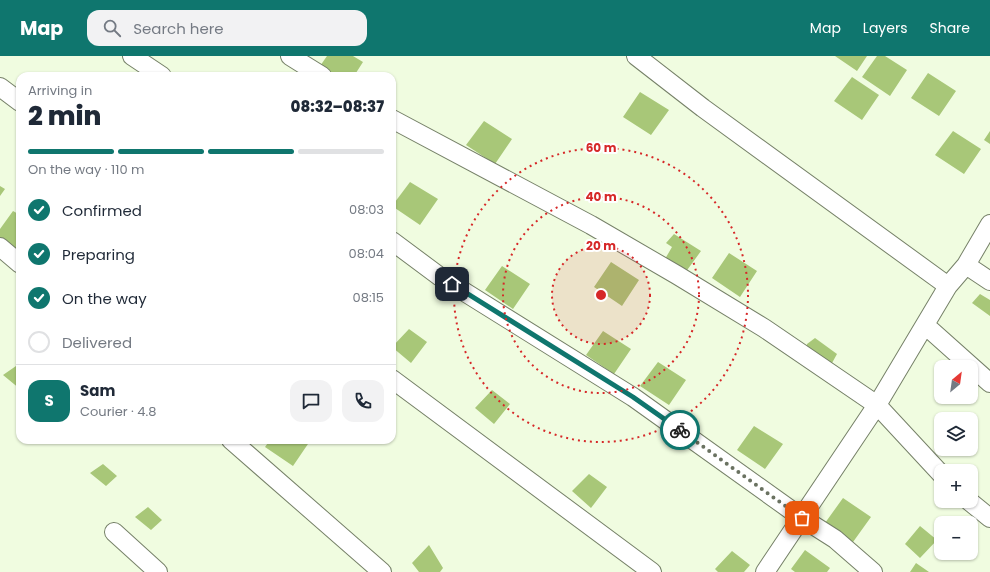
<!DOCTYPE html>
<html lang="en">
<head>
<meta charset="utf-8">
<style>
	:root { --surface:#fff; --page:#f2f2f3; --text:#1f2937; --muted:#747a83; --line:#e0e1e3; --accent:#0f766e }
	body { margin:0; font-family:Poppins,sans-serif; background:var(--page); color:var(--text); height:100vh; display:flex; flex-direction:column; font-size:15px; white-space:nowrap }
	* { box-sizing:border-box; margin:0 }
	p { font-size:13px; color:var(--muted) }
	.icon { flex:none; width:22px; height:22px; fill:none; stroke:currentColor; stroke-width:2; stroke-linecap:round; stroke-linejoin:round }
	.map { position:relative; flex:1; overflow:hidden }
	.side { position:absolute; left:16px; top:16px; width:380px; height:372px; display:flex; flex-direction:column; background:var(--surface); border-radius:12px; box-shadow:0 1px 3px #0004 }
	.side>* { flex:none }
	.needle { width:26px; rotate:29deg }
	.controls { position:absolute; left:934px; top:304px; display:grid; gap:8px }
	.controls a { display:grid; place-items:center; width:44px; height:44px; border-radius:8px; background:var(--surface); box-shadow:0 1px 3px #0004; font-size:20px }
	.pin { position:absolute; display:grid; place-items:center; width:34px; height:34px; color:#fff; margin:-17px; border-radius:8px; box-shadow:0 2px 6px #0006 }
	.courier { position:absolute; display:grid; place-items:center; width:40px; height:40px; margin:-20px; border:3px solid #0f766e; border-radius:50%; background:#fff; color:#222; box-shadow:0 1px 5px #0007 }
	.overview em { font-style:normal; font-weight:800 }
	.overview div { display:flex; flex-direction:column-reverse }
	.overview { display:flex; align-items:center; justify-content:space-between; height:68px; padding:0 12px }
	h1 { font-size:26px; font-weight:800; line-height:30px }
	.bar { display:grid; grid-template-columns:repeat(4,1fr); gap:6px 4px; align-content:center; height:48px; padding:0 12px }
	.bar i { height:5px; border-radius:3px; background:var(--line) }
	.bar .current { background:var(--accent) }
	.bar p { grid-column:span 4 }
	.line { display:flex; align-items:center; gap:10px; padding:0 12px; border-top:1px solid var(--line) }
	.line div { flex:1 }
	.round { display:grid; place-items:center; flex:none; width:42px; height:42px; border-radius:12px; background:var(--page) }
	ol { padding:0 12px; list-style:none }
	li { display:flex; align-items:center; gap:12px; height:44px }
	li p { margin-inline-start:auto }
	li .icon { padding:4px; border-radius:50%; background:var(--accent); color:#fff; stroke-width:4 }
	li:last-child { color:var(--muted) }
	li i { width:22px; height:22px; border:2px solid var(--line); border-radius:50% }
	header { display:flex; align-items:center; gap:24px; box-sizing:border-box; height:56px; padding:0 20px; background:var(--accent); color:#fff }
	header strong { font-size:19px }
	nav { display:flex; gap:22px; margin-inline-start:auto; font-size:14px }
	.search { width:280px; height:36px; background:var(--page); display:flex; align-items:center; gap:10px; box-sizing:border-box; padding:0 14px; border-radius:12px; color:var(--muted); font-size:15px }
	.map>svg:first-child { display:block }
</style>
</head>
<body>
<header>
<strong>Map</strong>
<div class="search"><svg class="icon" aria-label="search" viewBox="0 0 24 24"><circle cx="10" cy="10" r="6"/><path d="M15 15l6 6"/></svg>Search here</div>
<nav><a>Map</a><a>Layers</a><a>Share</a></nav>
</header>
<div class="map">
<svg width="990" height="516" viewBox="0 0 990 516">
	<rect width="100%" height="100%" fill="#f0fce0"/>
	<path fill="#a8c778" d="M327,0H353L363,6L354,20H328L318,13Z
		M835,0H867L857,15Z
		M877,0H885L907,14L890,40L862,21Z
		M928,17L956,35L939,60L911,42Z
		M852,21L879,39L862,64L834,45Z
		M640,36L669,54L651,79L623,61Z
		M484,65L512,83L495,108L466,89Z
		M953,75L981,93L964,118L935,99Z
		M990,75V88L984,84Z
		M410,126L438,143L420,169L392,150Z
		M0,130L5,133L0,140Z
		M13,155L20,159V195L0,182V173Z
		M674,178L701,195L685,217L665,203L672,191L666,187Z
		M729,197L757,215L740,241L712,222Z
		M611,206L639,224L622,250L594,231Z
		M502,210L530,228L513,253L485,234Z
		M980,238L990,244V260L972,247Z
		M409,273L427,286L411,307L392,291Z
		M603,275L631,293L614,318L586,299Z
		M815,282L837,298L832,307L806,293L807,288Z
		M658,306L686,324L669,349L640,330Z
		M16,310L20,313V333L3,319Z
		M492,334L510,348L494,368L475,352Z
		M754,370L783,388L765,413L737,394Z
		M941,375V384L936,379Z
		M270,384H309L310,385L293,410L265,391Z
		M949,393H958L953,397Z
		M103,408L117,420L106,430L90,417Z
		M589,418L607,431L591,452L572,435Z
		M843,442L871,461L853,486L825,467Z
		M148,451L162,464L151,474L135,461Z
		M920,470L937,484L920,502L905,488Z
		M429,489L443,512L440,516H419L412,507Z
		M805,494L830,512L827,516H795L791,513Z
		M732,495L750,509L744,516H718L715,513Z
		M916,507L929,516H910Z"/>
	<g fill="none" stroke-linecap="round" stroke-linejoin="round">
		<defs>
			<path id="minor" d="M132,0L162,20
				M290,0L322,20
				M636,0L703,52L948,230
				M0,31L20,46
				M392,63L591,169L677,219L764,272L877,349L941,418
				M392,185L439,220L633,341L802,462L835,483L873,516
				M0,191L20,208
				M966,209L990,225
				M925,269L990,327
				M392,323L652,516
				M231,384L382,516
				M969,445L990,462
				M114,476L158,516
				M765,516L877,349L948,230L966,209L990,168"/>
		</defs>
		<use href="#minor" stroke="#768168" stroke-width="20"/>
		<use href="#minor" stroke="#fff" stroke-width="18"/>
	</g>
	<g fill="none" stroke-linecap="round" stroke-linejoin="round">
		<path stroke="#6a7261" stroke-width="4" stroke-dasharray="0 7.2" d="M680,374L802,462"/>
		<path stroke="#0f766e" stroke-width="5" d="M452,228L633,341L680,374"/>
	</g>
	<circle cx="601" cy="239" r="49" fill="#d62828" fill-opacity=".12"/>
	<g fill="none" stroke="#d62828" stroke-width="2" stroke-dasharray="2 4">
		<circle cx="601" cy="239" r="49"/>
		<circle cx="601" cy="239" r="98"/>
		<circle cx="601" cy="239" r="147"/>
	</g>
	<circle cx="601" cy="239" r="6" fill="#d62828" stroke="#fff" stroke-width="2"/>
	<g font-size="12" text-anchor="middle" font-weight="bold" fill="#d62828" stroke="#fff" stroke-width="4" stroke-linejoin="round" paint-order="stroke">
		<text x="601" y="96">60 m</text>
		<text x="601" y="145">40 m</text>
		<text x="601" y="194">20 m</text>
	</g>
</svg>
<div class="controls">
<a><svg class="needle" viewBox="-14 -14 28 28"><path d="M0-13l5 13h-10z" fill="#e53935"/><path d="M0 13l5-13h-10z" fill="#747a83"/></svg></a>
<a><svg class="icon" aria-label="layers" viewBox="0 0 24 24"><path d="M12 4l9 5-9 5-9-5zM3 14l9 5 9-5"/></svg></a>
<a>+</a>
<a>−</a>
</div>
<div class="pin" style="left:802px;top:462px;background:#ea580c"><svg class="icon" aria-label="bag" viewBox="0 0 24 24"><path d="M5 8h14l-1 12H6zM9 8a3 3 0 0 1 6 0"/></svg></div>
<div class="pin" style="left:452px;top:228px;background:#1f2937"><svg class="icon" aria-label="home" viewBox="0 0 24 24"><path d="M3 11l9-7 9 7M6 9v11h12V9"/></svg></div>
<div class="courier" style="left:680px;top:374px"><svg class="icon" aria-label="bike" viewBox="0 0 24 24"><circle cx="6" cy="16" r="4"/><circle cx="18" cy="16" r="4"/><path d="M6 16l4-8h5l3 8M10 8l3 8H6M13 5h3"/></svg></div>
<section class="side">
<div class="overview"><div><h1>2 min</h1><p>Arriving in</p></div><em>08:32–08:37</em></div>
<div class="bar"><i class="current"></i><i class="current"></i><i class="current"></i><i></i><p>On the way · 110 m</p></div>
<ol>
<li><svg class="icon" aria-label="check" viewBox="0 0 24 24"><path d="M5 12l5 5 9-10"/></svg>Confirmed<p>08:03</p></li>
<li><svg class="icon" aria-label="check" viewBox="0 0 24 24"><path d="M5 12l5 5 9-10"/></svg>Preparing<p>08:04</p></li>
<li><svg class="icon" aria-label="check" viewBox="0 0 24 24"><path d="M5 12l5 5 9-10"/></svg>On the way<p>08:15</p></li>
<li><i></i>Delivered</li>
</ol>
<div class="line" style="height:72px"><b class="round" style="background:var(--accent);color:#fff">S</b><div><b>Sam</b><p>Courier · 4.8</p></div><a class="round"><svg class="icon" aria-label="chat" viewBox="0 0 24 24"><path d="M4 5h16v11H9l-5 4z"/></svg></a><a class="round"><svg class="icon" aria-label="phone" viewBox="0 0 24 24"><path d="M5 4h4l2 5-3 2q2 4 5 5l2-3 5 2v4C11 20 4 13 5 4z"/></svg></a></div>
</section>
</div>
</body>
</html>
